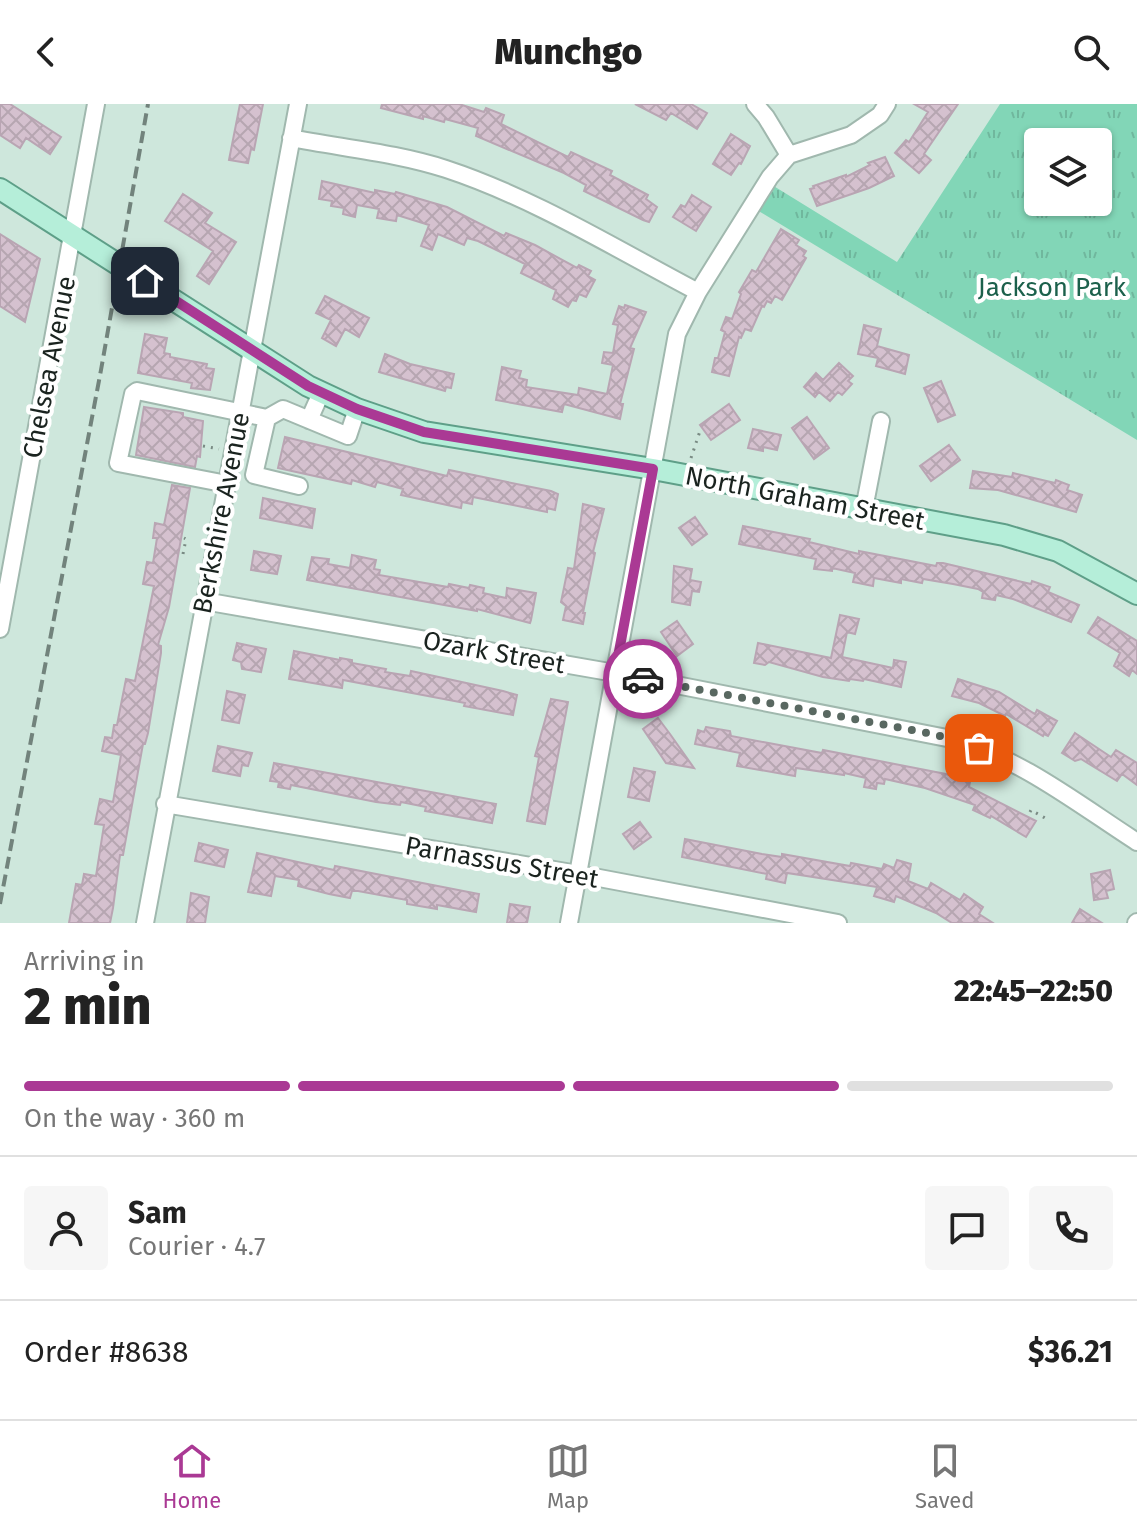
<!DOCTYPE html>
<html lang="en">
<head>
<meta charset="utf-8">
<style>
	:root { --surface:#fff; --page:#f6f6f6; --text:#222; --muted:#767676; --line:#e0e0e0; --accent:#aa3994 }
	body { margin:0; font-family:"Fira Sans",sans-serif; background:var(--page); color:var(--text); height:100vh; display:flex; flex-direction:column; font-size:30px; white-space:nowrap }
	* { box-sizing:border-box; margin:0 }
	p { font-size:26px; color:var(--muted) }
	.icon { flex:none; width:44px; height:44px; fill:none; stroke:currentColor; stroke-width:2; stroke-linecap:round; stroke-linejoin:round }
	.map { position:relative; height:819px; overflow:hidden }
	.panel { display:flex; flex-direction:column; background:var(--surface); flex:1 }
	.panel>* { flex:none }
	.controls { position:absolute; left:1024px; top:24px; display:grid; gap:16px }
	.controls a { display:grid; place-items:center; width:88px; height:88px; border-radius:8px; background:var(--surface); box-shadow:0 2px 6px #0004; font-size:40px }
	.pin { position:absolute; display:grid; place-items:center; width:68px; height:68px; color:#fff; margin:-34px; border-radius:16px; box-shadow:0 4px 12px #0006 }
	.courier { position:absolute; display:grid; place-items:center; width:80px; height:80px; margin:-40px; border:6px solid #aa3994; border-radius:50%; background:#fff; color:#222; box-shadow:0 2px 10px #0007 }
	.overview em { font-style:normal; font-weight:800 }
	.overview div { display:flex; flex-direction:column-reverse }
	.overview { display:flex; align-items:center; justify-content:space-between; height:136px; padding:0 24px }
	h1 { font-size:52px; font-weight:800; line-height:60px }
	.bar { display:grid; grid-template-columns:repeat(4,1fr); gap:12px 8px; align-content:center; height:96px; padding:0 24px }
	.bar i { height:10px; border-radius:6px; background:var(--line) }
	.bar .selected { background:var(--accent) }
	.bar p { grid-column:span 4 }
	.line { display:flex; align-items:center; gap:20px; padding:0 24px; border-top:2px solid var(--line) }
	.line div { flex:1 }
	.round { display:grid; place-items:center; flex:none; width:84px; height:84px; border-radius:8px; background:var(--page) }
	header { display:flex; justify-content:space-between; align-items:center; height:104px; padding:0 24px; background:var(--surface); font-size:36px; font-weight:800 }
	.tab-bar { display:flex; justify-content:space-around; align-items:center; height:112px; border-top:2px solid var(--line); background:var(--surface); font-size:22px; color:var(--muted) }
	.tab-bar a { display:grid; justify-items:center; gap:4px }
	.tab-bar .selected { color:var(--accent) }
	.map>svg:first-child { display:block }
</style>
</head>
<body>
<header><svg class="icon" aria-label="back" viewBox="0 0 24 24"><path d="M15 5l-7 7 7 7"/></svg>Munchgo<svg class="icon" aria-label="search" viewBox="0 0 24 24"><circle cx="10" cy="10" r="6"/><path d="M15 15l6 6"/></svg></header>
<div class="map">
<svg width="1137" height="819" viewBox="0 0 1137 819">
	<defs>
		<pattern id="park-tufts" width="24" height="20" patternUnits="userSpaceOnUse" patternTransform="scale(2)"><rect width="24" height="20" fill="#82d6b7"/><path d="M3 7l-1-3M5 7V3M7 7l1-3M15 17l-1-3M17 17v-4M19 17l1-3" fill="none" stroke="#70b79d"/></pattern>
		<pattern id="building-cross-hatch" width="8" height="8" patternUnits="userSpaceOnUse" patternTransform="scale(2)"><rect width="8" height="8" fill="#d5c1cf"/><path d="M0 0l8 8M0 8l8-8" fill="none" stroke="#b6a6b1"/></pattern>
	</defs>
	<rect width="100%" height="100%" fill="#cee7dc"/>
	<path fill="url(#park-tufts)" fill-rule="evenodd" d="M1000,0H1137V336L757,106L772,81L897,158ZM1038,38H1098V98H1038Z"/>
	<path fill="url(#building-cross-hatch)" stroke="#b9a5b3" stroke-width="2" d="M0,0H10L61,33L50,50L26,34L20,44L0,31Z
		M240,0H263L254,46L251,45L248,59L229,56Z
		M382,0H459L484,8L486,4L504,11L501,20L568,53L571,48L612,67L610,71L648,91L646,95L657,103L649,118L643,116L584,87L586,81L564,69L476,32L478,24L445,15L444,18L423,12V15L381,4Z
		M635,0H691L707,9L697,25L671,9L666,16Z
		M914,0H958L928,44L924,50L931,56L919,69L895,49L906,36L909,38L928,8Z
		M731,30L750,42L741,60L739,59L731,71L713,60Z
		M885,53L894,72L869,84L817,102L810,85L814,84L813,82L846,71V73L870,61L868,59Z
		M322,77L375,89V86L395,90L396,88L447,103L504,132L506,129L535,141L577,164L579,161L591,167L588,172L595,176L586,193L579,190L576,197L572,196L568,203L553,195L556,186L521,169L525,160L478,137L467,134L464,141L438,130L432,146L421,142L429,121L397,111L396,117L377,114L379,105L357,101L355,113L343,110L344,104L331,102L332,97L319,95Z
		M183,90L212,109L205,119L236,138L209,180L197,172L213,147L165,117Z
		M692,91L711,103L696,127L673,113L681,101L685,103Z
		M781,125L799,136L796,141L806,147L803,152L806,154L782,196L775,192L771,199L767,197L764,203L762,202L751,227L745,225L741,234L739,233L729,272L712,268L715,254H718L725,228L721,226L726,213L732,215L741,190L739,188L752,166L756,168Z
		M0,130L40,155L25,218L0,202Z
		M325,192L369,214L359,233L345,225L336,242L322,234L331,216L316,209Z
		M625,201L646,208L630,244L634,245L620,300H623L620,315L564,300L562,308L496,296L502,263L521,267L519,274L527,276L526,283L578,291L579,284L607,290L613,261L602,259L604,248L613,249L618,221L613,220L619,202L624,204Z
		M864,221L881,225L877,242L909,251L905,270L876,262L878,254L858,250Z
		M145,230L167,234L164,249L170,250V253L207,260L206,264L214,265L210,286L191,284L192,279L138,269Z
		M385,250L410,260L454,270L451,284L446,283L445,287L379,268Z
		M839,259L853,272L848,277L852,280L842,291L838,288L830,297L819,288L815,293L804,283L816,269L823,276Z
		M941,277L955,311L938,318L924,284Z
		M729,300L740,316L711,336L700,321Z
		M144,303L183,309V313L203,317L200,353L197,352L195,363L136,351Z
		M807,313L829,344L814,355L792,324Z
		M753,325L781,331L777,346L763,343V347L748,344Z
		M285,333L447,372L449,366L551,387L558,390L555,406L547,404V408L473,393L472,400L462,398L461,404L401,391L403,385L377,378L375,383L352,376L351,380L278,364Z
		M949,341L960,356L931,377L920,362Z
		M973,367L1012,373L1013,369L1055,379L1056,376L1069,381L1067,386L1082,391L1076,408L998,386L970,384Z
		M172,381L190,384L169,503L158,541L161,542V549L148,629L145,640H143L123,751H120L113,804L110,819H69L76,780L82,781L84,770L96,772L104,721L95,720L100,695L113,698L121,651L102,647L105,633L112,634L114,621H117L126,575L135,577L154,482L143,480L147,458L153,459L157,434H153L155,419L164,421Z
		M263,394L315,405L312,424L260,414Z
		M583,400L604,405L593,448L595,449L583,509H585L583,520L563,516L566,502L561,498L568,464L574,465Z
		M695,413L707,430L692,441L679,424Z
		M743,422L810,435L809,438L859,450V447L936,462L937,459H943L1031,480L1032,477L1050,483L1048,488L1079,501L1071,518L1013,495L996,491L995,496L982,494L983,488L978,485L953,480L923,475L922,479L901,475V479L874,474L873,482L853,478L855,469L832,464V467L814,465L816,455L739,440Z
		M254,447L281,452L277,470L251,466Z
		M352,451L376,456L374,465L380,466L379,471L448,483L449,480L469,484L470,481L484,484L483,489L506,494L507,484L536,489L531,516L530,519L477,505V507L307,476L312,453L329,455L328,460L350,464Z
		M674,462L692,465L690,476L701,478L699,488L692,487L690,501L672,498Z
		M840,511L859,515L855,530L847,528L842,553L893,564L894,556L906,558L901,583L864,575L863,577L850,575L849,577L823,573L769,558L765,561L754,559L758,539L831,554Z
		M1098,513L1137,537V570L1132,566L1129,572L1114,562L1120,549L1088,529Z
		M677,517L693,540L677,552L661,528Z
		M237,539L266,545L261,568L242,565L241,558L233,556Z
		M294,547L340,556V554L352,556V559L386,565L385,568L410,572L411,567L503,587L517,591L513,611L464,602L465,599L343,576L342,584L289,575Z
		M958,575L999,588L1035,610L1037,606L1057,617L1048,632L1044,630L1043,632L1006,610L1005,612L979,599L952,592Z
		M227,587L245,591L239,619L222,616Z
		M551,595L568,598L545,720L527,717L539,653L535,652Z
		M658,614L670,630L694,664L666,659L643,625Z
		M706,623L730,627L731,632L822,649L823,646L946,670L970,678L969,683L1036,717L1026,733L991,712L990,714L973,706L975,701L925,684L885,675L884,680L877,679L876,685L864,683L866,674L844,669V671L796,664L795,672L737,662L740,649L695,640L698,626L704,628Z
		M1075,629L1111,653L1116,646L1137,659V681L1122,670L1117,677L1081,655L1075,657L1062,649Z
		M218,642L252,649L248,662L242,661L240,672L213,667Z
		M274,659L496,700L492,719L425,707L426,703L401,698L400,701L376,698L291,681L290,685L278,683L279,678L270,677Z
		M634,664L655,668L649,697L628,693Z
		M640,718L651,733L634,745L623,730Z
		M685,735L762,750L782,753V750L850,762L851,759L882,765L884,760L894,764L897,756L911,760L908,777L928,785L931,779L960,796L964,790L983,803L979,810L993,819H952L936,809L896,792L894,798L874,792L877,783L787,769L785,779L766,775L767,770L682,753Z
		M199,739L228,746L224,763L195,757Z
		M257,749L334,766L335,762L479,790L476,808L437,801V805L407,800V796L358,787H352L350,794L329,790L298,782L299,776L275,772L271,792L248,788Z
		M1110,766L1114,785L1106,787L1108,794L1094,796L1091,770Z
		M191,789L209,793L205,819H187Z
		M510,800L530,803L527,819H507Z
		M1080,805L1102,819H1072Z"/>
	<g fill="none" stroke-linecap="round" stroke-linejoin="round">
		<defs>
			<path id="minor" d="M755,0L766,13L789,51
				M291,34C342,44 397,49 446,65C534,94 616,145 698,188
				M309,316L321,289
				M227,380L118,359L133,290L137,287L267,314
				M299,382L254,371L267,314L283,305L348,332L357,305
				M864,405L881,317
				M204,497L615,569L952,635C1020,654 1078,700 1137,738
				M0,525L96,0
				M165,700L578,770L838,819
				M145,819L298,0
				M569,819L677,230L698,188L770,73L789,51L851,31L880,11L887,0
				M1136,819L1137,818"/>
			<path id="major" d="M0,85L308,282L357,305L424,328L653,365L1004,431L1058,447L1137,490"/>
		</defs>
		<use href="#minor" stroke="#a0b8ae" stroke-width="20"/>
		<use href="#major" stroke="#5e9f88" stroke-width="24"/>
		<path stroke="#798a83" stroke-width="3" stroke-dasharray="2 6" stroke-linecap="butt" d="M203,342L219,345
			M691,354L700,327
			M183,450L186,435L184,434
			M1030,708L1031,706L1045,714"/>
		<use href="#minor" stroke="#fff" stroke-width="16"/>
		<use href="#major" stroke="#b5eed9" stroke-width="20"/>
		<path stroke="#72837c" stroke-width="4" stroke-dasharray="12 6" stroke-linecap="butt" d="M0,800L101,266L148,0"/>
	</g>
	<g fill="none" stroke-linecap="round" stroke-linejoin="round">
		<path stroke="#596861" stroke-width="8" stroke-dasharray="0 14.4" d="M643,575L933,630L979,644"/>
		<path stroke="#aa3994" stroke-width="10" d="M145,177L308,282L357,305L424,328L653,365L615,569L643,575"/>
	</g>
	<g text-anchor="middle" stroke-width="8" stroke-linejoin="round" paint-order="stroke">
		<g font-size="26" fill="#1c614c" stroke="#fff">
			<text x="1052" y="192">Jackson Park</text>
		</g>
		<g font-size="26" fill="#1a231f" stroke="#fff">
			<text transform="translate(49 263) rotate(-79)" y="9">Chelsea Avenue</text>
			<text transform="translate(805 394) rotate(11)" y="9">North Graham Street</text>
			<text transform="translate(221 409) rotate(-79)" y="9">Berkshire Avenue</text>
			<text transform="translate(494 548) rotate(10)" y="9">Ozark Street</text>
			<text transform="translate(502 758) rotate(10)" y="9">Parnassus Street</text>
		</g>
	</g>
</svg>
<div class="controls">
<a><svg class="icon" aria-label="layers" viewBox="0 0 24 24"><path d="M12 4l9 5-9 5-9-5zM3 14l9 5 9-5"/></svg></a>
</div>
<div class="pin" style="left:979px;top:644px;background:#ea580c"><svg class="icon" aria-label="bag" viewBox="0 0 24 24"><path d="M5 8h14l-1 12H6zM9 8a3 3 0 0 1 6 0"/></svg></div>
<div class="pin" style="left:145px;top:177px;background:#1f2937"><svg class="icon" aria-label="home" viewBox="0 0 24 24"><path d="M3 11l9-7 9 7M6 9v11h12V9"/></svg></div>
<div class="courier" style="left:643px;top:575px"><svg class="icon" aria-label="car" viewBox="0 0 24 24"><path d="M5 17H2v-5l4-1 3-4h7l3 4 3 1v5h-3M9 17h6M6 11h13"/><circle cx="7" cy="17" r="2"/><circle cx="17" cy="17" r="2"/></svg></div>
</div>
<section class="panel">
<div class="overview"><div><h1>2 min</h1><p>Arriving in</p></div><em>22:45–22:50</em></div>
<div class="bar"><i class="selected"></i><i class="selected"></i><i class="selected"></i><i></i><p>On the way · 360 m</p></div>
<div class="line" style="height:144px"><a class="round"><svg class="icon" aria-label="person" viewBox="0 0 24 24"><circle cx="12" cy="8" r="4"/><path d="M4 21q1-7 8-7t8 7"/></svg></a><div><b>Sam</b><p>Courier · 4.7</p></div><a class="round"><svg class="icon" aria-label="chat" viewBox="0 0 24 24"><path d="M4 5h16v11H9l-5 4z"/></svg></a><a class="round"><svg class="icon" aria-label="phone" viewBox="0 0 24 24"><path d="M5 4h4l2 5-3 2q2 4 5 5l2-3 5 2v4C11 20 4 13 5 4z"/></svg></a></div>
<div class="line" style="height:104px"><div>Order #8638</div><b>$36.21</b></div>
</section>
<nav class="tab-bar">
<a class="selected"><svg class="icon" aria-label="home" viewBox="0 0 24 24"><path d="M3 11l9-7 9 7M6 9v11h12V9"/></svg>Home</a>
<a><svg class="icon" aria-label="map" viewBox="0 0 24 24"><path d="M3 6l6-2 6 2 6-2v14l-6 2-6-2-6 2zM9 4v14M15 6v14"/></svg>Map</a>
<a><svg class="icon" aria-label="saved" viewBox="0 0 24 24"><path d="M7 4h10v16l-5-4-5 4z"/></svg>Saved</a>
</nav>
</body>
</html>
